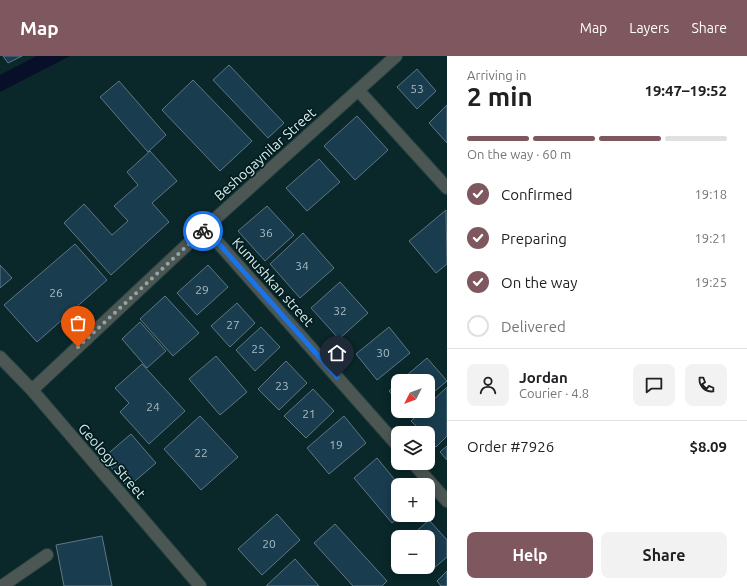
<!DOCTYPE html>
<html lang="en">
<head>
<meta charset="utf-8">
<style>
	:root { --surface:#fff; --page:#f2f2f2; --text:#202124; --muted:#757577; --line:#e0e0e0; --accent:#7f575f }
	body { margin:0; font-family:Ubuntu,sans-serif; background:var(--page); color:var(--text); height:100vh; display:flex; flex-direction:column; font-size:15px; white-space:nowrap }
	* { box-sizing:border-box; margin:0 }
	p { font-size:13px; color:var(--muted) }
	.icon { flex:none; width:22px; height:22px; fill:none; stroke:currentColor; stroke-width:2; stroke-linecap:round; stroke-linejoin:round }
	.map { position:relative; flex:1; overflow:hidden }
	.panel { display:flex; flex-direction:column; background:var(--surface); width:300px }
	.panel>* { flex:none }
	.needle { width:26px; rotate:228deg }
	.buttons { position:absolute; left:391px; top:318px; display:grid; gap:8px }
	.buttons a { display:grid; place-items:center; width:44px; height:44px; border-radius:8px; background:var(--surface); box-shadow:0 2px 10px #0003; font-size:20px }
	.pin { position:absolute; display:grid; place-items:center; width:34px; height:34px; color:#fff; margin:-41px -17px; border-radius:50% 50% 50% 0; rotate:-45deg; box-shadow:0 0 4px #0007 }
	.pin .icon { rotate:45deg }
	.courier { position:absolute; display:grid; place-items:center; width:40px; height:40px; margin:-20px; border:3px solid #1a73e8; border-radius:50%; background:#fff; color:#222; box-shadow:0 1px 5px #0007 }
	.head em { font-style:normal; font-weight:700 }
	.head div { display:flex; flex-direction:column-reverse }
	.head { display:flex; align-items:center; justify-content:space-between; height:68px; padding:0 20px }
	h1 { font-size:26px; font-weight:700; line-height:30px }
	.bar { display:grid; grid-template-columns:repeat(4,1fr); gap:6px 4px; align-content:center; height:48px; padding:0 20px }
	.bar i { height:5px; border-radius:3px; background:var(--line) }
	.bar .selected { background:var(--accent) }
	.bar p { grid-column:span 4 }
	.line { display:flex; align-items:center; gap:10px; padding:0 20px; border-top:1px solid var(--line) }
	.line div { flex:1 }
	.round { display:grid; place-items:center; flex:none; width:42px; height:42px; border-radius:8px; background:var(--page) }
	ol { padding:0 20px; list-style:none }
	li { display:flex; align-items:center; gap:12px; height:44px }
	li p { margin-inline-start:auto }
	li .icon { padding:4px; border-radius:50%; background:var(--accent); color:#fff; stroke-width:4 }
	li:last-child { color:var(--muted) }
	li i { width:22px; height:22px; border:2px solid var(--line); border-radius:50% }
	.cta { display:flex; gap:8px; margin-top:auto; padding:8px 20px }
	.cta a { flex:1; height:46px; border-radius:8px; background:var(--accent); color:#fff; font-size:16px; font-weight:700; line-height:46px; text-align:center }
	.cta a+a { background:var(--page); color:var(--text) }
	header { display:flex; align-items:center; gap:24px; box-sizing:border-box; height:56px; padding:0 20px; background:var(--accent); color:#fff }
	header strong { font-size:19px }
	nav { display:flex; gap:22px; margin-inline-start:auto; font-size:14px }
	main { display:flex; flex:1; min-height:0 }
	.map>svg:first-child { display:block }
</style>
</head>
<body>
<header>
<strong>Map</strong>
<nav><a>Map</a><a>Layers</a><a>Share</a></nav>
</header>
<main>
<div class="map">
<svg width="447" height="530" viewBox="0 0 447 530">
	<rect width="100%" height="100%" fill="#0a2729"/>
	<path fill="#080f28" d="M37,0H70L0,36V19Z"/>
	<path fill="#193c4f" stroke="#607785" d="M3,0H22L8,7Z
		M229,9L284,67L268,82L213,24Z
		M417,13L436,35L417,53L397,31Z
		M193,24L252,85L220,115L162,54Z
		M119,25L166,79L148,96L100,41Z
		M447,49V87L429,67Z
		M357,60L388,94L355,124L324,90Z
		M150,95L177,125L152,147L169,166L111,219L64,167L84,148L112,179L128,165L114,150L138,129L127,116Z
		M319,103L340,126L307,155L286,132Z
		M267,150L294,179L265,205L238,175Z
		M446,154L447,208L436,217L409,185Z
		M303,177L334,212L300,242L270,208Z
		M75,188L107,224L37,286L4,249Z
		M0,209L12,222L0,232Z
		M208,209L228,231L197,259L177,237Z
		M340,226L368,257L339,283L311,252Z
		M165,240L199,277L173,300L140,263Z
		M237,247L255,267L230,291L211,270Z
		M140,266L166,295L147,312L122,283Z
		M261,271L280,291L255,315L236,294Z
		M389,271L410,297L377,324L356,298Z
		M216,300L247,336L220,359L189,323Z
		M427,302L447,325L428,341V325H400Z
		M286,305L307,327L279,354L258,333Z
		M142,308L185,355L149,388L120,356L129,347L115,332Z
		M398,327V345L389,335Z
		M447,331V380L436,391L428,382V377H423L411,365L422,355H428V349Z
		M313,333L334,355L306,382L284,360Z
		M200,360L238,401L201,434L164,393Z
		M344,360L366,387L329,418L307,392Z
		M131,378L156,407L128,431L103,402Z
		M447,390V404L440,396Z
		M377,402L399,429L398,459H402L392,467L354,422Z
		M277,458L300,484L262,519L238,493Z
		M429,464L447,484V501L433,513L428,508V481H410Z
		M335,468L387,525L382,530H353L314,487Z
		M102,480L112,530H64L56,489Z
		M295,503L319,530H266Z
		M447,515V530H441L437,525Z"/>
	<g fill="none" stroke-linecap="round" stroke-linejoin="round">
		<defs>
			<path id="minor" d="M358,34L447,132
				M205,172L398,390
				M0,301L32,334L200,530
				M32,334L205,172L396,0
				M413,407L447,445
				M2,530L47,499"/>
		</defs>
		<use href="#minor" stroke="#274244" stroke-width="14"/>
		<use href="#minor" stroke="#4c5652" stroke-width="12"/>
	</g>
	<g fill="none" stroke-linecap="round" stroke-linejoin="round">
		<path stroke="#92a6a8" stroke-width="4" stroke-dasharray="0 7.2" d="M78,291L203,175"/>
		<path stroke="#1a73e8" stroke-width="5" d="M203,175L205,172L337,321"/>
	</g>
	<g text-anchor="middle" stroke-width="3.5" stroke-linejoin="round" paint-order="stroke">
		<g font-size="12" fill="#aabfc5">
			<text x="417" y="37">53</text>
			<text x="266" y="181">36</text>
			<text x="302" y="214">34</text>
			<text x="202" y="238">29</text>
			<text x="56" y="241">26</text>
			<text x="340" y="259">32</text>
			<text x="233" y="273">27</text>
			<text x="258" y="297">25</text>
			<text x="383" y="301">30</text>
			<text x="282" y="334">23</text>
			<text x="153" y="355">24</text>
			<text x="309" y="362">21</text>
			<text x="336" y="393">19</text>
			<text x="201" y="401">22</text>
			<text x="269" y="492">20</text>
		</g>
		<g font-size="14" fill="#dbebec" stroke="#011d1f">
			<text transform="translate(265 98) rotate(-42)" y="5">Beshogaynilar Street</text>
			<text transform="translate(273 226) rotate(48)" y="5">Kumushkan street</text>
			<text transform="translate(112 405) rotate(49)" y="5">Geology Street</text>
		</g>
	</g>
</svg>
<div class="buttons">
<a><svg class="needle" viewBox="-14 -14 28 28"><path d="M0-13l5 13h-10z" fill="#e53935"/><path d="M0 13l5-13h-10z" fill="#757577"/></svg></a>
<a><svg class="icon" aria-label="layers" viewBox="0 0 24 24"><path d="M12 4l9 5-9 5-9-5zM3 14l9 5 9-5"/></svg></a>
<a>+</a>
<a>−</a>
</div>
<div class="pin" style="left:78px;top:291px;background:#ea580c"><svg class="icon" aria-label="bag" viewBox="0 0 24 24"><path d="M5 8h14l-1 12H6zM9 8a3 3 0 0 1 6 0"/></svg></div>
<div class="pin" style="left:337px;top:321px;background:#1f2937"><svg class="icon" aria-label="home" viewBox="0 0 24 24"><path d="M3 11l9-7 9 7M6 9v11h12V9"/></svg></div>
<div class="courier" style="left:203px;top:175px"><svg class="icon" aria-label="bike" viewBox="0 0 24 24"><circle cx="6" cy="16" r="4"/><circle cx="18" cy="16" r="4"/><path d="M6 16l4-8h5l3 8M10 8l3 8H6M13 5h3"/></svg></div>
</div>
<section class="panel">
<div class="head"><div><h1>2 min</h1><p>Arriving in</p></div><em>19:47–19:52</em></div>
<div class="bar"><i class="selected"></i><i class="selected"></i><i class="selected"></i><i></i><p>On the way · 60 m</p></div>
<ol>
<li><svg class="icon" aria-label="check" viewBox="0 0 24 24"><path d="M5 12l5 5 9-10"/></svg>Confirmed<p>19:18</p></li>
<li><svg class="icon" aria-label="check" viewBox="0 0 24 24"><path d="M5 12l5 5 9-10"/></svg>Preparing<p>19:21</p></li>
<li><svg class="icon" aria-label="check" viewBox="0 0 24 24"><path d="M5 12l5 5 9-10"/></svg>On the way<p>19:25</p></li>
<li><i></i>Delivered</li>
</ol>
<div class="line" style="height:72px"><a class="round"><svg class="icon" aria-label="person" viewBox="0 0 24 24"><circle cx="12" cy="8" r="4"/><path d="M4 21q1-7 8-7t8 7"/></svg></a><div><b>Jordan</b><p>Courier · 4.8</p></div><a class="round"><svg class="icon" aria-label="chat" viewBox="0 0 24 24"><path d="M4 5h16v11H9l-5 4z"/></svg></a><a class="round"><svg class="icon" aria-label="phone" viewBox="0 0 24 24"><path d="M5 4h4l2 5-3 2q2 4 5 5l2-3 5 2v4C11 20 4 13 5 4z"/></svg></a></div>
<div class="line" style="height:52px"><div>Order #7926</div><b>$8.09</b></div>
<div class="cta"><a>Help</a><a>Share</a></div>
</section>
</main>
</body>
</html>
